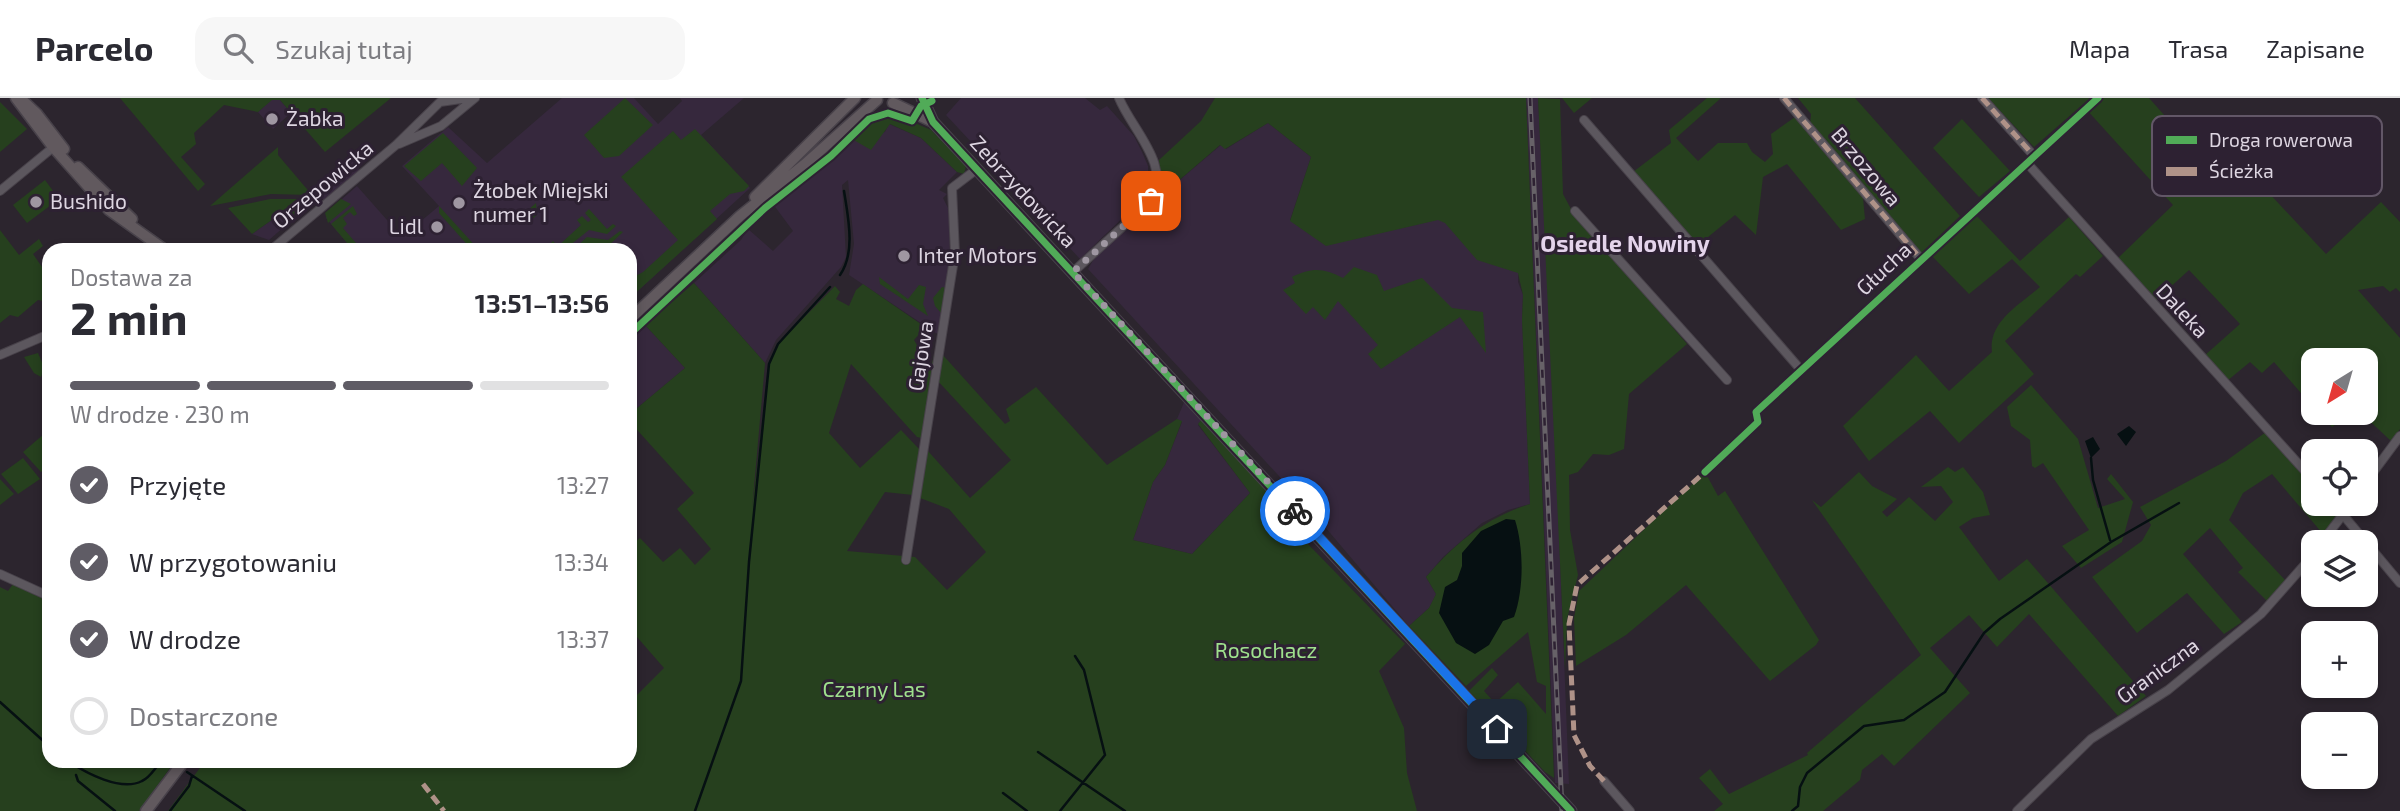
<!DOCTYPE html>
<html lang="pl">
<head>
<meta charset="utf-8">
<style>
	:root { --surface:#fff; --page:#f7f7f7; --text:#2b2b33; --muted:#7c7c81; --line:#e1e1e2; --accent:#5f5c65 }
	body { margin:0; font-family:"Exo 2",sans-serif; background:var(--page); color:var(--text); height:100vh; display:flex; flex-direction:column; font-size:26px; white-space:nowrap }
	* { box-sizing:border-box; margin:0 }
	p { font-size:23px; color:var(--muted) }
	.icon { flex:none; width:38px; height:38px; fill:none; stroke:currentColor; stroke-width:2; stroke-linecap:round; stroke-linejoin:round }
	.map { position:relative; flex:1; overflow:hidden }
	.drawer { position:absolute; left:42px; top:145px; width:595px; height:525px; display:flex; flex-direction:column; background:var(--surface); border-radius:21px; box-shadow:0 4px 10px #0003 }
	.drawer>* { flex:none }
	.needle { width:46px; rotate:217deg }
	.buttons { position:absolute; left:2301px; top:250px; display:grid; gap:14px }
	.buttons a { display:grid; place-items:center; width:77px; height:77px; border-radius:14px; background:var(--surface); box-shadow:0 4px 10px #0003; font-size:35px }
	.pin { position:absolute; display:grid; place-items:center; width:60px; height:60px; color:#fff; margin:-30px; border-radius:14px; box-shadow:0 4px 10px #0006 }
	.courier { position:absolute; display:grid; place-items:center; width:70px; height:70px; margin:-35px; border:5px solid #1a73e8; border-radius:50%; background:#fff; color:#222; box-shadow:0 2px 9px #0007 }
	.head em { font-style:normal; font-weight:700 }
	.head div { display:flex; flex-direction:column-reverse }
	.head { display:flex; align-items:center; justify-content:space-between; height:119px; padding:0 28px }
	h1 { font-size:46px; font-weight:700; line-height:52px }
	.bar { display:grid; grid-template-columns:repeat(4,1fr); gap:10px 7px; align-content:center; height:84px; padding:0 28px }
	.bar i { height:9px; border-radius:5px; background:var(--line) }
	.bar .current { background:var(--accent) }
	.bar p { grid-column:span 4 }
	ol { padding:0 28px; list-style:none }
	li { display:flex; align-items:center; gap:21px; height:77px }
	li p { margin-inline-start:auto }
	li .icon { padding:7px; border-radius:50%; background:var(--accent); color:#fff; stroke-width:4 }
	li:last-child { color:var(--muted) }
	li i { width:38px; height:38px; border:4px solid var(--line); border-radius:50% }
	header { display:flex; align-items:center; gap:42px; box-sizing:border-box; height:98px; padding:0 35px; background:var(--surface); border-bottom:2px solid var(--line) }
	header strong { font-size:33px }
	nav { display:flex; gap:38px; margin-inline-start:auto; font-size:24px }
	.search { width:490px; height:63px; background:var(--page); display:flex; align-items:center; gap:18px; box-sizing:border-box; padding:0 24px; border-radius:21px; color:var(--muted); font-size:26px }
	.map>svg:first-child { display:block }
</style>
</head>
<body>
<header>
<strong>Parcelo</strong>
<div class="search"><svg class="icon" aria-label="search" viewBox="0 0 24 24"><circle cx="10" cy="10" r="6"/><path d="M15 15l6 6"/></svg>Szukaj tutaj</div>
<nav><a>Mapa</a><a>Trasa</a><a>Zapisane</a></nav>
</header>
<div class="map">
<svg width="2400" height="713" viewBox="0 0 2400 713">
	<rect width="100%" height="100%" fill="#2c252e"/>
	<path fill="#36283d" d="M562,0H634L658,26L682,3L680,0H744L701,37L750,90L630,200V152H353L326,120V115L357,88L402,139L439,108L402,68L448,29L487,65Z
		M961,0H1085L1100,12L1107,8L1134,38L1142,54L1148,68V89L1135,108L1080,161L946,17Z
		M1526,0H1538L1551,231L1569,686L1555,685Z
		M272,1L280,2L291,15L273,31L258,14Z
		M1268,25L1311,59L1290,122L1344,143L1520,103L1518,184L1523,197L1522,219L1530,406L1508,412L1482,425L1443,459L1426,479L1436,496L1429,510L1409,528L1314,416L1088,171L1095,159L1163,100L1162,97L1221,47L1226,51Z
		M889,26L921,40L957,74L939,92L947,96L943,100L949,112L950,159L939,237L849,177L854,146L848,82L842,87L846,159L841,169L776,242L765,265L694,185L741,142L748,131L773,153L793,133L773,106L852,40L885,34Z
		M350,60L362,75L326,105L314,91Z
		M286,112L293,121L269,142L252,136Z
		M645,227L685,270L630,316V242Z
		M1185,302L1202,321L1198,327L1250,395L1192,456L1133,442L1153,384L1165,367L1182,324L1177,321Z"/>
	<path fill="#26401e" d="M120,0H391L325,54L280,2H272L258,14L224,7L194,35L196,46L181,59L205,86L198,93Z
		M625,0L653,27L619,58L604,60L584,37Z
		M1215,0H1526L1554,680L1545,674L1469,593L1492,570L1498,577L1484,593L1495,605L1518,584L1546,616V588L1537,584L1528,534L1466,588L1409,528L1429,510L1436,496L1426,479C1456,444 1486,420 1530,406L1522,222L1523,197L1518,175L1477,162L1445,125L1438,122L1326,148L1290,123L1311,59L1268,25L1225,51L1220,47L1162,97L1159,62L1201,23Z
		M1538,0L1560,1L1563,96L1571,111L1687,246L1629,296L1624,351L1609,357L1593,356L1578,374L1569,377L1570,432L1578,477L1567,521L1565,571Z
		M1562,0H1592L1574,15Z
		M1707,0H1721L1676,40L1698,63L1718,45H1747L1752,54L1765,64L1773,56L1771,36L1795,19L1863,100L1865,121L1841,132L1787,66L1763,79L1756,137L1735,117L1697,148L1633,74L1671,45L1669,32Z
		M1798,0H1855L1960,118L1920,156L1810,27L1811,16Z
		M1988,0H2090L2034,49Z
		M2099,0H2149L2231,92L2252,77L2326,156L2381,104L2400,124V194L2396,190L2390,194L2383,188L2358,192L2400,240V331L2391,343L2361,315H2366V262H2314L2313,309L2274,264L2262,275L2250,264L2227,283L2204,258L2240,226L2189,172L2154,204L2117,161L2173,107L2086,11Z
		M0,4L27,31L0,54Z
		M867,16L808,73L776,98L775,96Z
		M894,16L931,32L966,68L964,76L957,74L921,40L890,26L871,52L852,41L841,50L873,18Z
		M1962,21L2010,73L1979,99L1933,50Z
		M695,31L749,88L744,93L730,96L710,113L717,121L630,200V181L643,174L678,142L621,79L673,33L681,42Z
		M443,35L477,70L462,88L442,65L421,83L404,68Z
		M278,49V57L312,97L271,96L210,108Z
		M45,82L59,101L27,125L13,107Z
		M270,101H308L310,106L293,121L286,112L252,136L228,110Z
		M341,101L351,106L328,125L325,115Z
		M536,105L537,117L529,124L518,121Z
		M353,108L357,116L354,118L350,114L343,120L347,126L343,130L362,152H353L331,126Z
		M439,108L479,152H472L439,115Z
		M589,111L607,131L613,126L616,128L607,136L589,132L564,152H553L549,147L553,143L558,148L581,127L577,122L582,118L588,124L591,122L585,115Z
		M1975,116L2020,163L2069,119L2103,158L2080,179L2076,176L2005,243L2034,276L1959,345L1930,313L1869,363L1843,328L1916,257L1949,293L1992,254C1988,224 2019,207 2040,189L2012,161L1969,196L1931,157Z
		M0,132L19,157L39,141L43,148L33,156L49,179V204L38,202L18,219L10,217L0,225Z
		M620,133L623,134L604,152H573L587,139L608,142Z
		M1354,169L1377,177L1384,193L1422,180L1452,210L1483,214L1486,255L1460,219L1381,271L1368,256L1378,247L1338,203L1325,222L1313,209L1306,216L1283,192L1295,185L1292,179C1312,169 1324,170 1343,180Z
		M879,179L908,201L919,187L926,189L923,206L928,218L880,186Z
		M694,185L765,265L752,412L769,266L778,246L835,188L840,194L836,201L849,208L856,192L863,186L925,229L914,242L918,249L915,259L932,265L939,237L922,340L917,339L851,266L829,335L860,370L901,332L920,352L913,397L885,394L847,453L915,459L947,492L986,454L949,411L920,400L928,353L970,400L1011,362L937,282L942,256L1005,326L1010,323L1006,311L1036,289L1107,367L1177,321L1182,323L1165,367L1153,384L1133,442L1192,456L1250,395L1198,326L1202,321L1303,430L1306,444L1405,546L1379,573L1404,630L1407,675L1417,713H168L205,663H630V604L664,570L630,531V448L640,440L663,464L680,450L695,467L711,451L677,411L694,395L630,324V316L685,270L645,227Z
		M942,189L946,190L941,215L935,208L933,200Z
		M38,255L44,269L41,279L34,275L24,259Z
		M2031,287L2078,341L2098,410L2125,401L2107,381L2111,376L2133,404L2122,444L2081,470L2062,448L2089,432L2043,365L2035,370L2032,368L2030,342L2011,328L2007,309Z
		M2319,315H2353L2332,329Z
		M2266,334L2313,388L2314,406H2330L2339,418L2323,436L2272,376L2243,395L2229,422L2285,482L2267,503L2238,474L2243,470L2210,430L2183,456L2242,524L2224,536L2187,495L2137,535L2092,479L2142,443L2151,427L2140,409L2226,363Z
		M44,336L49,341V367L41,374L23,354Z
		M23,360L40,381L18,396L1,376Z
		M1948,369L1955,374L1963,369L1983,394L1990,417L1973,420L1959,429L1999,483L2027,461L2146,598L2118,618L2029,516L1997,549L1969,517L1930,550L1970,595L1894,668L1882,656L1862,672L1860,682L1823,713H1714L1723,706L1699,680L1710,671L1729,696L1808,657L1807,655L1921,557L1812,402L1821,409L1859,374L1872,388L1897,401L1882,414L1887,419L1909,399L1935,423L1953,404L1941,388L1921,389Z
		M1705,374L1718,398L1725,393L1819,542L1816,547L1770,583L1686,487L1626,537L1576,568L1574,520L1579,493Z
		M0,381L14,396L0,407Z
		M13,486L49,504V663H175L139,713H0V489L8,493Z"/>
	<path fill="#061012" d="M2129,328L2136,334L2126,348L2117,336Z
		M2093,339L2100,351L2091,360L2085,343Z
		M1506,421L1515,422C1524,450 1524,492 1514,519L1503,523L1489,547L1475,556L1456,545L1439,515L1445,489L1457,482L1462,468V455L1481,433Z"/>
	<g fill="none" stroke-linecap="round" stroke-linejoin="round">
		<path stroke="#061012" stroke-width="2.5" d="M840,177C856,154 848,119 844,93
			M2091,360L2093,382L2110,442
			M0,604L49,648
			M1038,654L1125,713
			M68,663C86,675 121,694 142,683C151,679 155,669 162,663
			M187,674L245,713
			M76,677L78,683L115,713
			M1003,695L1027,713
			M170,713L189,688L192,678
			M695,713L741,583L749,464L769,266L778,246L830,189
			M1060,713L1105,657L1084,572L1075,558
			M1792,713L1798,708L1800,689L1807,675L1864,628L1904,622L1945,594L1984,535L2000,521L2111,444L2179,405"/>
		<defs>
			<path id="street" d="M1784,0L1920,160
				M1982,0L2034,58
				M1584,22L1801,272
				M399,46L441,28L475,0
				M2027,65L2314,383
				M0,93L56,47
				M1575,113L1727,282
				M271,152L396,47L440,4L468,0
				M1073,174L1151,103C1172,67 1132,32 1119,0
				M0,257L49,236
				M1705,374L1758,324L1756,314L2098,0
				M2366,384L2400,338
				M2334,406L2400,485
				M2322,444L2351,406
				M906,462L955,155L952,90L977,71
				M0,476L44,496L49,490
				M1604,683L1630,713
				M2017,713L2091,641L2168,592L2261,516L2314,456"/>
			<path id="secondary" d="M16,0L53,49L109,112L165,152
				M20,0L37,16L64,51
				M922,0L933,24L1571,713
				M893,5L933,24
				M78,69L132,121
				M755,99L855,0
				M630,221L740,118L804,67L877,2
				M146,713L184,663"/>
		</defs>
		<use href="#street" stroke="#48424a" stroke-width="10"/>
		<use href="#secondary" stroke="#48424a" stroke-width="13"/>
		<use href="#street" stroke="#5c575e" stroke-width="8"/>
		<use href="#secondary" stroke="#61595e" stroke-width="10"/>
		<defs>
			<path id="rail" d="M1530,0L1562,713"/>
		</defs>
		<use href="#rail" stroke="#676268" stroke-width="5"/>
		<use href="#rail" stroke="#2d2132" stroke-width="2.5" stroke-dasharray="8" stroke-linecap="butt"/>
		<path stroke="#af9288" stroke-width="5" stroke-dasharray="10 5" stroke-linecap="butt" d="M1784,0L1920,160
			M1982,0L2034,58
			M1604,683L1590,668L1574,637L1569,526L1577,487L1705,374
			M423,686L444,713"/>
		<defs>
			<path id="cycleway" d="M922,0L933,24L1571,713
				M630,236L765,110L831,58L869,21L888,15L912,23L921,8L932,3
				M1705,374L1758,324L1756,314L2098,0"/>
		</defs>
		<use href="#cycleway" stroke="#2d2132" stroke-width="11"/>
		<use href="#cycleway" stroke="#51ab58" stroke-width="7"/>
	</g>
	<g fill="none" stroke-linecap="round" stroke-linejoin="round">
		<path stroke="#9f97a2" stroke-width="7" stroke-dasharray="0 12.6" d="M1151,103L1073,174L1295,413"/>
		<path stroke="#1a73e8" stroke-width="9" d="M1295,413L1497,631"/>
	</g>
	<g fill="#9f97a2" stroke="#2d2132" stroke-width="2.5">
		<circle cx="272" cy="21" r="7"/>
		<circle cx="36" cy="104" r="7"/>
		<circle cx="459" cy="105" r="7"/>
		<circle cx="437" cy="129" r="7"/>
		<circle cx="904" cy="158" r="7"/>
	</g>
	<g text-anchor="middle" stroke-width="6" stroke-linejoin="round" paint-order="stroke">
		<g font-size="21" fill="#ddd5e1" stroke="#2d2132" text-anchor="start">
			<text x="286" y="28">Żabka</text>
			<text x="473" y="100">Żłobek Miejski<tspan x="473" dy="24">numer 1</tspan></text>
			<text x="50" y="111">Bushido</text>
			<text x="423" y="136" text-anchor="end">Lidl</text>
			<text x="918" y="165">Inter Motors</text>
		</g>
		<g font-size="21" fill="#ddd5e1" stroke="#2d2132">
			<text transform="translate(1866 69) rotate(50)" y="7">Brzozowa</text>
			<text transform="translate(323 87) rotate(-40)" y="7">Orzepowicka</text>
			<text transform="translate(1023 94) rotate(47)" y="7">Zebrzydowicka</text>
			<text transform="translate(1884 171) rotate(-43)" y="7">Głucha</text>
			<text transform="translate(2182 213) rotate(47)" y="7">Daleka</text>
			<text transform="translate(921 258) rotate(-81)" y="7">Gajowa</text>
			<text transform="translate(2158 573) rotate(-36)" y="7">Graniczna</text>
		</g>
		<g font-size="21" fill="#9fe18d" stroke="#2d2132">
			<text x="1266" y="560">Rosochacz</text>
			<text x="874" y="599">Czarny Las</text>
		</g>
		<g font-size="23" font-weight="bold" fill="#e4d4eb" stroke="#2d2132">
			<text x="1625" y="154">Osiedle Nowiny</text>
		</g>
	</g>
	<rect x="2152" y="18" width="230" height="80" rx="10" fill="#2d2132" stroke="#625767" stroke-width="2"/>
	<rect x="2166" y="38" width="31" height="8" fill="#51ab58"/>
	<rect x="2166" y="69" width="31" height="9" fill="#af9288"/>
	<g font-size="19" fill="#ddd5e1">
		<text x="2209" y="49">Droga rowerowa</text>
		<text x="2209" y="80">Ścieżka</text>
	</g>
</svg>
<div class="buttons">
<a><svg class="needle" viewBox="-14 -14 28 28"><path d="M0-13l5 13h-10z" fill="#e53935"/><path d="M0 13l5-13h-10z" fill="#7c7c81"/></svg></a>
<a><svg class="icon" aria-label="locate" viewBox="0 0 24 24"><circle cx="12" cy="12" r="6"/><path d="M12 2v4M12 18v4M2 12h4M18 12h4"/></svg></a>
<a><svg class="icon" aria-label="layers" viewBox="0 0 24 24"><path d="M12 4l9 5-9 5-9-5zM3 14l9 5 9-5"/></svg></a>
<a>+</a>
<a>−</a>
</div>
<div class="pin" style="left:1151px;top:103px;background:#ea580c"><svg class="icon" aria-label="bag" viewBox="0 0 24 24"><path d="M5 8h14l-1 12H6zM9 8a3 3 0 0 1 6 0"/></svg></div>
<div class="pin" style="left:1497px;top:631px;background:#1f2937"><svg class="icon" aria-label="home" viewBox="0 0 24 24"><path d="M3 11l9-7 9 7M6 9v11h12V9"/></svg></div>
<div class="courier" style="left:1295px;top:413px"><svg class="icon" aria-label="bike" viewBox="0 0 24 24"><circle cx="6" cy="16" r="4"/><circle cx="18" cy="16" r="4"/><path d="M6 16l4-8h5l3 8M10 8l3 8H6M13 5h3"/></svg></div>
<section class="drawer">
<div class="head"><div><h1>2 min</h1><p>Dostawa za</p></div><em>13:51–13:56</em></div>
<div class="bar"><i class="current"></i><i class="current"></i><i class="current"></i><i></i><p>W drodze · 230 m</p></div>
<ol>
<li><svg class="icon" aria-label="check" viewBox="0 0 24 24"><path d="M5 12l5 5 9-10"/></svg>Przyjęte<p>13:27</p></li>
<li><svg class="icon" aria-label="check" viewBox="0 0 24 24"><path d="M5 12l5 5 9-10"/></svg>W przygotowaniu<p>13:34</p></li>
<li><svg class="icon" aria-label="check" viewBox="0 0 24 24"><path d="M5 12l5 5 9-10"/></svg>W drodze<p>13:37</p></li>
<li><i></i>Dostarczone</li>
</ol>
</section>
</div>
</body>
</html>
